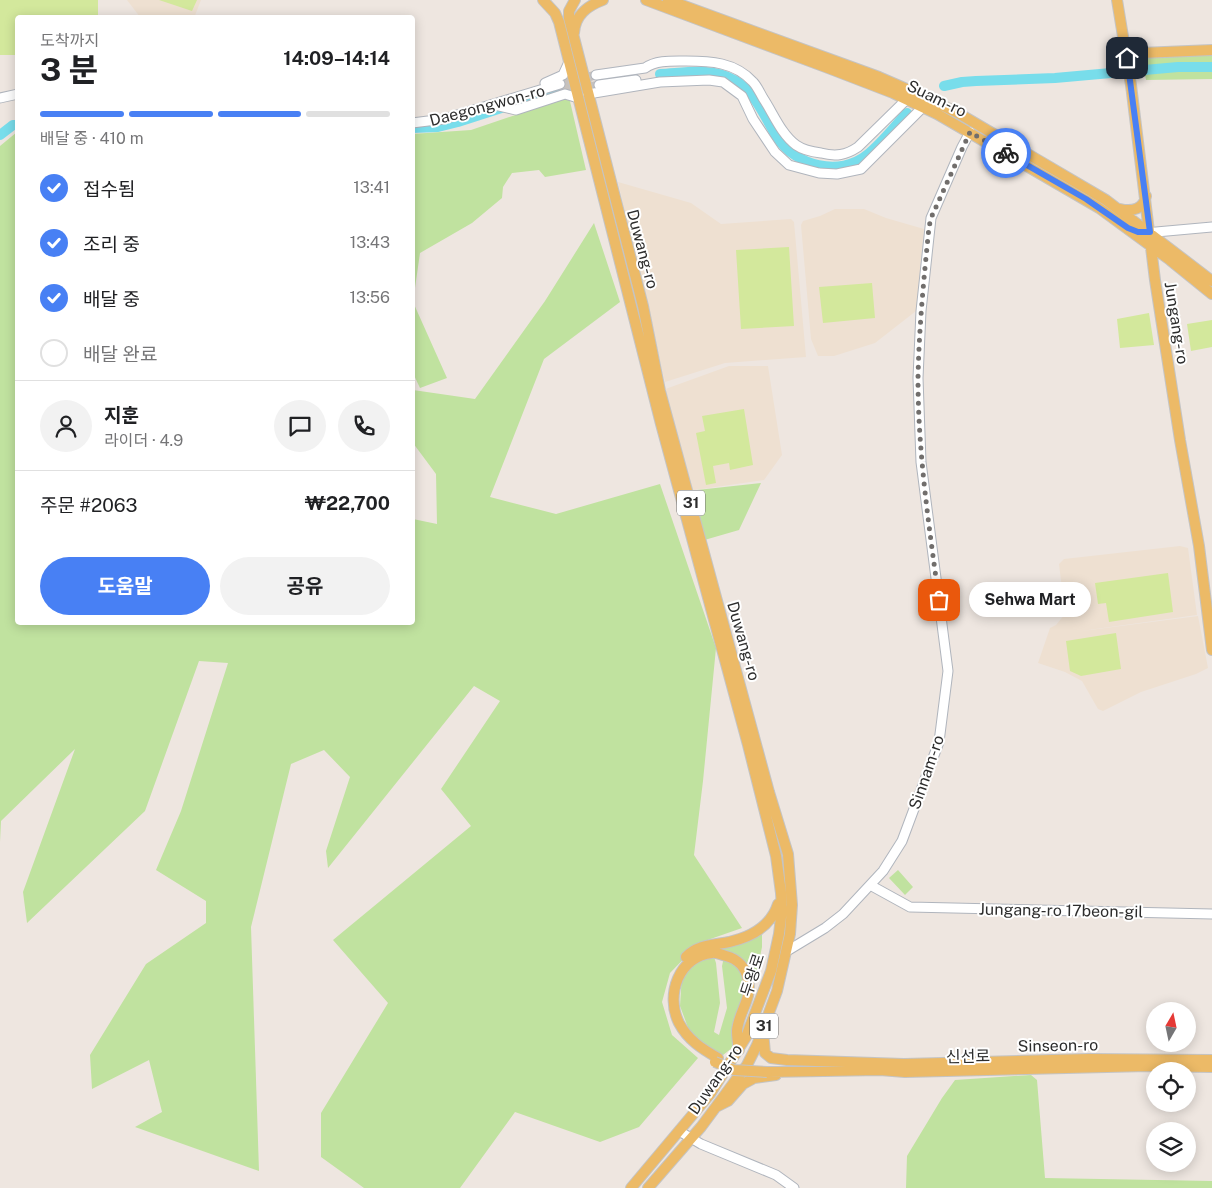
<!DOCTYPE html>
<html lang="ko">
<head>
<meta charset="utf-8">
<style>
	:root { --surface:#fff; --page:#f2f2f2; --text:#202124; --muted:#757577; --line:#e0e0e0; --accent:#4880f4 }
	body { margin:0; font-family:"Public Sans","Noto Sans KR",sans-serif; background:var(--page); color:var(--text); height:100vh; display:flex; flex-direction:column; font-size:19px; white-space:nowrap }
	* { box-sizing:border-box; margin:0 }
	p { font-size:16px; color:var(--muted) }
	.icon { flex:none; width:28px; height:28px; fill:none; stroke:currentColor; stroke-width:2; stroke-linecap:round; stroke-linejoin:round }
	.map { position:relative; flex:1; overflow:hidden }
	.sheet { position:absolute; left:15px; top:15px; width:400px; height:610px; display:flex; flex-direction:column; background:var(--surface); border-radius:5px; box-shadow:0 2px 12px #0003 }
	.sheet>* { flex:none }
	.needle { width:32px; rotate:9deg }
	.buttons { position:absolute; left:1146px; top:1002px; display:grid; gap:10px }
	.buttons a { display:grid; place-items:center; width:50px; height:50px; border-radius:50%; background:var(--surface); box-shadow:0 2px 12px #0003; font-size:25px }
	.pin { position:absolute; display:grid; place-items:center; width:42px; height:42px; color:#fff; margin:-21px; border-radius:10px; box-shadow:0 2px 8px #0006 }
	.courier { position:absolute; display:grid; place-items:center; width:50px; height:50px; margin:-25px; border:4px solid #4880f4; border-radius:50%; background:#fff; color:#222; box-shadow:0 1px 6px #0007 }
	.bubble { position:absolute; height:35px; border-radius:18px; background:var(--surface); box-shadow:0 2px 12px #0003; font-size:16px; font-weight:700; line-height:35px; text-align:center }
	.headline em { font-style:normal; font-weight:700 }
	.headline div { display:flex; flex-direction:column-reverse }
	.headline { display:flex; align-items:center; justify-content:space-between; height:85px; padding:0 25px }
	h1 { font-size:32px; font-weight:700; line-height:38px }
	.bar { display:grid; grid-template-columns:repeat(4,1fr); gap:8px 5px; align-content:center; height:60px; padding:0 25px }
	.bar i { height:6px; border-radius:4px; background:var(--line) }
	.bar .on { background:var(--accent) }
	.bar p { grid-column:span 4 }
	.line { display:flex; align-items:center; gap:12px; padding:0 25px; border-top:1px solid var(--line) }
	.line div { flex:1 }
	.round { display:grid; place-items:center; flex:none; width:52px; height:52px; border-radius:26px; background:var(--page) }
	ol { padding:0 25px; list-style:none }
	li { display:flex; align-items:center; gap:15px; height:55px }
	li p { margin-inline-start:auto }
	li .icon { padding:5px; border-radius:50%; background:var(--accent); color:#fff; stroke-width:4 }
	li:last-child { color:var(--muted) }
	li i { width:28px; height:28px; border:2px solid var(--line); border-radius:50% }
	.primary-button { display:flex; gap:10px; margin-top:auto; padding:10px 25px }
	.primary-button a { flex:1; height:58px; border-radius:30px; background:var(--accent); color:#fff; font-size:20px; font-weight:700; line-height:58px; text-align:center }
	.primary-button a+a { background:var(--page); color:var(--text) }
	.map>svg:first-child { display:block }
</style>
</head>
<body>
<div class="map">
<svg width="1212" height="1188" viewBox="0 0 1212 1188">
	<rect width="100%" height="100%" fill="#eee6e0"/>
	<path fill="#eee0d1" d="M127,0H201L194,18L140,17Z
		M618,182L691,203L721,224L791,219L794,222L806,357L725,363L665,382Z
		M835,209H864L886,218L924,229L916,311L875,343L834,356H818L811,339L801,225L803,221L820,216Z
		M729,366H768L782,455L764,480L688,491L660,391Z
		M1180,546L1188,548L1197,615L1074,632L1198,616L1208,668L1196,674L1141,692L1103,711L1098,709L1082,681L1065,672L1038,663L1050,628L1056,625L1065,614L1059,564L1064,559Z"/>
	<path fill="#c0e29f" d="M1151,55H1212V79L1146,80L1142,59Z
		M569,97L586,170L545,177L539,170L512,173L503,187L502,198L472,223L420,253L413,302L447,378L420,388L412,371V134L471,130Z
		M17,132L18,622H412L413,519L437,524L436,474L413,443V390L475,399L545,301L594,223L620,302L544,359L490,497L556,514L660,484L716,648L703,781L694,855L742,928L699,943L670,973L662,1002L672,1035L698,1058L639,1127L600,1142L515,1112L460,1188H364L321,1157V1113L388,1003L333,940L471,826L441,789L500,701L474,686L328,868L326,851L350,777L324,750L291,764L251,927L259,1171L135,1127L162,1112L149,1060L92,1089L90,1055L146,964L206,923V901L156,870L181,811L228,663L199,661L145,811L27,923L23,892L75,749L1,821L0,842V146Z
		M761,483L739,530L701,541L688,491Z
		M898,870L913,887L905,895L889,878Z
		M762,932V947L756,977C742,957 735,953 712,948Z
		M714,957L716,963L720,1003L714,1032L719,1035L727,1008L722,966L724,957L736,964L745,976L747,990L732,1048L723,1055L712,1050L690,1033L680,1006L682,974L690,962Z
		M1031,1075L1037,1080L1045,1178L1212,1181V1188H906L907,1156L942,1098L955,1080Z"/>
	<path fill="#d3e89c" d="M0,0H98V17L18,18L17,55H0Z
		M159,0H197L192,11Z
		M789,247L794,326L741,329L736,250Z
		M872,283L875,318L823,323L819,287Z
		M1149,313L1154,345L1120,348L1117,319Z
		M1212,320V347L1191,351L1187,324Z
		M744,409L753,465L730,470L729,463L713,466L716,483L706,485L696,433L705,431L702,416Z
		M1168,573L1173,612L1109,622L1106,603L1098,604L1095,583Z
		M1116,633L1121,669L1081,676L1070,671L1066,641Z"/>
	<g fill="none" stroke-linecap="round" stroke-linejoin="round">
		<path stroke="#78ddeb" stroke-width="10" d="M660,74C684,73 712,67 734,80C755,91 765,118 777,137C795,166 840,177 867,155C882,143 894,127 907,113
			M944,86L962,82L976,81L1055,78L1178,67H1212
			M412,128L438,127L458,122L554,91
			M0,135L13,125H18"/>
		<path stroke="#c7c1bc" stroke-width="9" stroke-dasharray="9 4.5" stroke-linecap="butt" d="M560,84L596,75
			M562,92L599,85"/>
		<defs>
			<path id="minor" d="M596,75L645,68C656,60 672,61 686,61C710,61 735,62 753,82C757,86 760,93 763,98C773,113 781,134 796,145C803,150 813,152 821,153C836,157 846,155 858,147L907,99
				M545,83L563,75L569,62
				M599,85L636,80
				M588,94L660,82L709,80L723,82L742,96L753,119L775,152L789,165L819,173L837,174L861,169L923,107
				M0,98L18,94
				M495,105L516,110L565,94L578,98
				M412,123L444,119L560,84
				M1145,233L1212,227
				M870,885L910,907L1212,914
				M787,951L825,928L843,914L883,871L902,841L939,742L948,671L921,462L918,378L921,311L931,218L962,147L970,132
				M679,1131L701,1144L776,1175L794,1188"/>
			<path id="major" d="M543,0L555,13L559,22L661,424L748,745L776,856L781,893L782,909L779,934L771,971L746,1037L710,1094L631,1188
				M575,0L569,11V18L643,306L660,391L769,792L788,854L792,905L790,934L777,991L757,1045L747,1065L701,1127L648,1188
				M646,0L828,68L893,93L937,114L1099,208L1170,260L1212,294
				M668,0L879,77L916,93L958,113L1106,200L1212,281
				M1117,0L1131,85L1155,280L1180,440L1199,546L1212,650
				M574,33C575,15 587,6 603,0
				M1127,57L1141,53L1212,50
				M1120,209C1132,212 1144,209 1146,196
				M686,957C697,945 713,945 729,942C751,937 771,926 778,904
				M763,1031L765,1053L771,1058L787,1060L904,1064L1089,1059L1212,1060
				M718,1058C702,1049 688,1040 679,1023C665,995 679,956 712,953C716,952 722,955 726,956C738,959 746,968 748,980C753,998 738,1013 737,1031C737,1037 738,1044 739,1050
				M767,1072L880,1070L905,1072L1147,1066L1212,1067
				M716,1107L728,1101L743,1084L754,1078L776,1075"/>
		</defs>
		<use href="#minor" stroke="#b0b5bd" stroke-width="11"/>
		<use href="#major" stroke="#c4c4c4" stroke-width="12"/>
		<use href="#minor" stroke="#fff" stroke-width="9"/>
		<use href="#major" stroke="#ecba67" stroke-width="10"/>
		<defs>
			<path id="major-bridge" d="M715,1062L734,1070L767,1072"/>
		</defs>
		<use href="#major-bridge" stroke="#c4c4c4" stroke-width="12" stroke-linecap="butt"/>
		<use href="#major-bridge" stroke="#ecba67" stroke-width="10"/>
	</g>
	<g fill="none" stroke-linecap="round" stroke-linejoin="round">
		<path stroke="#716e6c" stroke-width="5" stroke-dasharray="0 9" d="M939,600C929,526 918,453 918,378C919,327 924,277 929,227L931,218L970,132L1006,153"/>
		<path stroke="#4880f4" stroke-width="6" d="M1006,153L1086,199L1128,228L1138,232H1150L1127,58"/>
	</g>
	<g text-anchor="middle" stroke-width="4" stroke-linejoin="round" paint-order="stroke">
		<g fill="#fff" stroke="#6c6c6c" stroke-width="1">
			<rect x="677" y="490.5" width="28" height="25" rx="4"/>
			<rect x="750" y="1013.5" width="28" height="25" rx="4"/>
		</g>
		<g font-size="15" font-weight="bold" fill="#2d2d2d">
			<text x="691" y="508">31</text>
			<text x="764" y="1031">31</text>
		</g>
		<g font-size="16" fill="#2d2d2d" stroke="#fff">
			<text transform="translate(937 98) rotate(26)" y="6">Suam-ro</text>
			<text transform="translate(487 105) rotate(-15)" y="6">Daegongwon-ro</text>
			<text transform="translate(643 249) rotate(75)" y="6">Duwang-ro</text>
			<text transform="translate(1177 323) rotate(81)" y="6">Jungang-ro</text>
			<text transform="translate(744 641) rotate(74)" y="6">Duwang-ro</text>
			<text transform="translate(926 772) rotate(-71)" y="6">Sinnam-ro</text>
			<text transform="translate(1061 910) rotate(1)" y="6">Jungang-ro 17beon-gil</text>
			<text transform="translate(752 975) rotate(-72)" y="6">두왕로</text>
			<text transform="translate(1058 1045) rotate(-1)" y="6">Sinseon-ro</text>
			<text transform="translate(968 1056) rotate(-1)" y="6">신선로</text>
			<text transform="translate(715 1079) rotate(-55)" y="6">Duwang-ro</text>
		</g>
	</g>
</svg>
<div class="buttons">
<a><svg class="needle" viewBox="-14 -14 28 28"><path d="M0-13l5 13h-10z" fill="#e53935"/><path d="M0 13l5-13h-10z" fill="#757577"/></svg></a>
<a><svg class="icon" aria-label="locate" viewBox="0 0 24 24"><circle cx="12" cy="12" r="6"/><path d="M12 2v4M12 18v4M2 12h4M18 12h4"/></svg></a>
<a><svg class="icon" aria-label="layers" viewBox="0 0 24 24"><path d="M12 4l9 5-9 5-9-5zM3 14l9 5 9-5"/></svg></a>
</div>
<div class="pin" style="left:939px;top:600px;background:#ea580c"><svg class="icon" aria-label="bag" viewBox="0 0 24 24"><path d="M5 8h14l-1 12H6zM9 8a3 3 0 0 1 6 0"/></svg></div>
<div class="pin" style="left:1127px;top:58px;background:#1f2937"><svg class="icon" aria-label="home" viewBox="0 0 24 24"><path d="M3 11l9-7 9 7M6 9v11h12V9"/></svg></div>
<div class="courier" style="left:1006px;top:153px"><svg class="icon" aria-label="bike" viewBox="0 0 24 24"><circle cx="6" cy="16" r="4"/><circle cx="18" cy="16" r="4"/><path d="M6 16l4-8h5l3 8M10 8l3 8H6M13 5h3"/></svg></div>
<div class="bubble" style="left:969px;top:582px;width:122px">Sehwa Mart</div>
<section class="sheet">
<div class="headline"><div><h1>3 분</h1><p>도착까지</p></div><em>14:09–14:14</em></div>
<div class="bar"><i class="on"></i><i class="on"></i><i class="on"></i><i></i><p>배달 중 · 410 m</p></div>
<ol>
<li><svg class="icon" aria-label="check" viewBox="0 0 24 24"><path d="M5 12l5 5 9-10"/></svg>접수됨<p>13:41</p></li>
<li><svg class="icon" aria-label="check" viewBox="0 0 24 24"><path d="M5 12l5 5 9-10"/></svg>조리 중<p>13:43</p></li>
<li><svg class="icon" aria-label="check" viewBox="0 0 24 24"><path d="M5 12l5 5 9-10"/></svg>배달 중<p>13:56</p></li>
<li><i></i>배달 완료</li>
</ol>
<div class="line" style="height:90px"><a class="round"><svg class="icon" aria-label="person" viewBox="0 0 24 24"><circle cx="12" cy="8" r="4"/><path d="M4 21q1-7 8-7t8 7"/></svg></a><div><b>지훈</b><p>라이더 · 4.9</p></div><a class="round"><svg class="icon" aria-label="chat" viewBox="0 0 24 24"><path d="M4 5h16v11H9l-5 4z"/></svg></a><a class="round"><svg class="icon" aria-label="phone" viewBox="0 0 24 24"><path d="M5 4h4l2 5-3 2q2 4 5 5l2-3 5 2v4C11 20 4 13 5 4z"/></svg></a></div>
<div class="line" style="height:65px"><div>주문 #2063</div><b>₩22,700</b></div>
<div class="primary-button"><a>도움말</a><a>공유</a></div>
</section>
</div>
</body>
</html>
